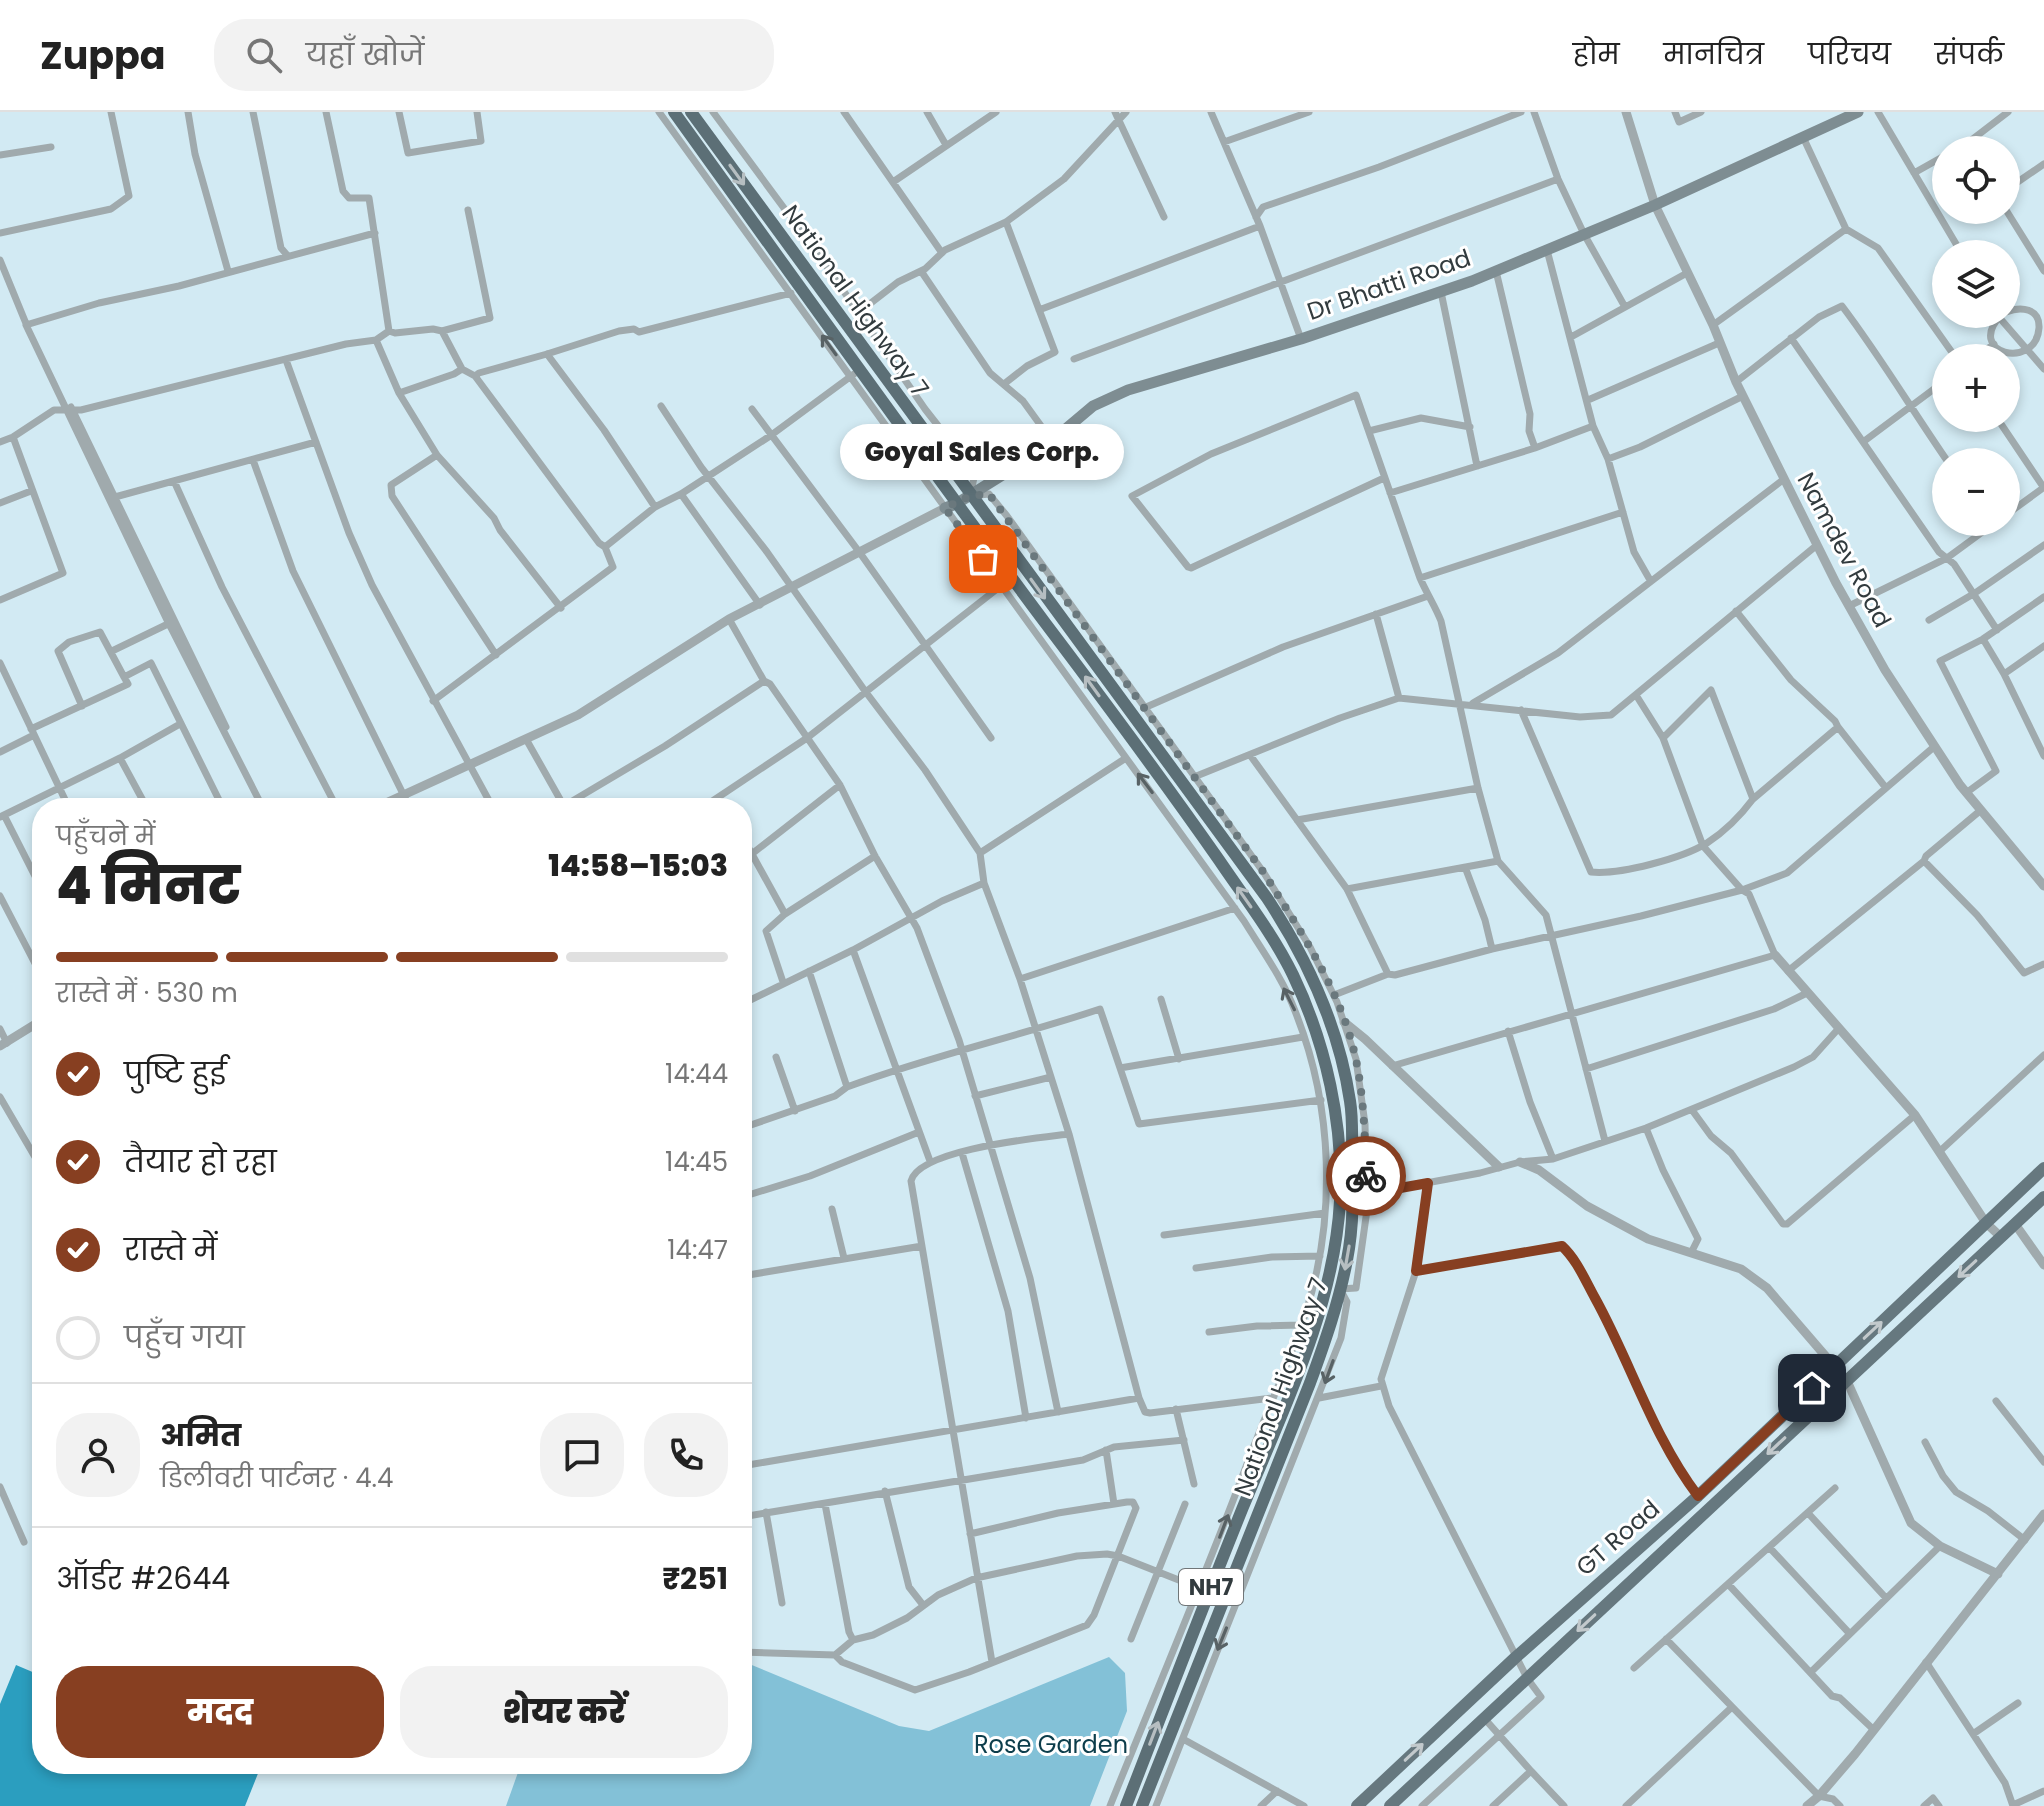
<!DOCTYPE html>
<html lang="hi">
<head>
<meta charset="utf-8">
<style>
	:root { --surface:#fff; --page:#f2f2f2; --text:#222; --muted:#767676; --line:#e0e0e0; --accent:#873f21 }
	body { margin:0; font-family:Poppins,"Noto Sans Devanagari",sans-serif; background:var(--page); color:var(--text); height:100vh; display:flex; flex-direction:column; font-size:30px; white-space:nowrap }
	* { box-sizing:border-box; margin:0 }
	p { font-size:26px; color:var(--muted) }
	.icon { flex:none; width:44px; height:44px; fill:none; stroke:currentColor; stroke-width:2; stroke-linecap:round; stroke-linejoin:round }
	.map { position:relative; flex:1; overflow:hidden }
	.side { position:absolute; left:32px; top:686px; width:720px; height:976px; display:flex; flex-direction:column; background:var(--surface); border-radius:32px; box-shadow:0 4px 12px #0003 }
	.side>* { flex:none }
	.buttons { position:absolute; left:1932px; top:24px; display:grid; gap:16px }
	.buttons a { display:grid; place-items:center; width:88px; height:88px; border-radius:50%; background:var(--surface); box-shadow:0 4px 12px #0003; font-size:40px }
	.pin { position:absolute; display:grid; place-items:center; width:68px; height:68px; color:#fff; margin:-34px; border-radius:16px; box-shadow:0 4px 12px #0006 }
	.courier { position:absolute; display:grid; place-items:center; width:80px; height:80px; margin:-40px; border:6px solid #873f21; border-radius:50%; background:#fff; color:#222; box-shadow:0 2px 10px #0007 }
	.bubble { position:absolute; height:56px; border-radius:28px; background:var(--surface); box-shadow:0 4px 12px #0003; font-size:26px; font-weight:800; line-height:56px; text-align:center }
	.headline em { font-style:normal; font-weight:800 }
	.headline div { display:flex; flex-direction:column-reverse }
	.headline { display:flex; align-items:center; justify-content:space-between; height:136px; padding:0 24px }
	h1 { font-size:52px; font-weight:800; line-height:60px }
	.bar { display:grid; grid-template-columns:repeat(4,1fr); gap:12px 8px; align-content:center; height:96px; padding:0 24px }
	.bar i { height:10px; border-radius:6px; background:var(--line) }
	.bar .selected { background:var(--accent) }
	.bar p { grid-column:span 4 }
	.line { display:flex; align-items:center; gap:20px; padding:0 24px; border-top:2px solid var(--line) }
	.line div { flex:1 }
	.round { display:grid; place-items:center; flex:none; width:84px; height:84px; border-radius:32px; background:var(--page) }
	ol { padding:0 24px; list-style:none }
	li { display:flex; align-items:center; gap:24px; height:88px }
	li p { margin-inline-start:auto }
	li .icon { padding:8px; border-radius:50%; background:var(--accent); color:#fff; stroke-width:4 }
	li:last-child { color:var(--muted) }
	li i { width:44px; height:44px; border:4px solid var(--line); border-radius:50% }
	.button { display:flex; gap:16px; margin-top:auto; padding:16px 24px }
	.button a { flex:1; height:92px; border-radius:32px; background:var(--accent); color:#fff; font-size:32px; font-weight:800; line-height:92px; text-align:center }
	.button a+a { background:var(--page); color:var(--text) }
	header { display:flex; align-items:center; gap:48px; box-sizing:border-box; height:112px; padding:0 40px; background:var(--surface); border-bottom:2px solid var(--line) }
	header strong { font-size:38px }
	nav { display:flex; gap:44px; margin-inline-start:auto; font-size:28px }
	.search { width:560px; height:72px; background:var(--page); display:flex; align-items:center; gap:20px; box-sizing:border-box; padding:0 28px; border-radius:32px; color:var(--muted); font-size:30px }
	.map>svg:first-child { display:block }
</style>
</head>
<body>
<header>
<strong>Zuppa</strong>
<div class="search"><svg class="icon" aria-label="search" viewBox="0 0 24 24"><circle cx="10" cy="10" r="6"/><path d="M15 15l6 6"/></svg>यहाँ खोजें</div>
<nav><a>होम</a><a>मानचित्र</a><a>परिचय</a><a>संपर्क</a></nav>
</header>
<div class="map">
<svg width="2044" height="1694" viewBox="0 0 2044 1694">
	<rect width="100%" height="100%" fill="#d2eaf3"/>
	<path fill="#83c1d7" d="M1109,1545L1125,1561L1127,1599L1090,1694H506L521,1652H742V1549L899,1614L929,1619Z"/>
	<path fill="#2b9ebf" d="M16,1553L42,1564V1652H257L261,1654L245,1694H0V1592Z"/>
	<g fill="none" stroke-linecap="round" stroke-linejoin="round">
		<path stroke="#a0aaad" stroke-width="7" d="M188,0L195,42L228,159
			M253,0L281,136L287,143
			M326,0L343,79L349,86H369L389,219
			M399,0L408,41L481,29L477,0
			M659,0L1244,809C1262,838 1283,867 1295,899C1333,994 1337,1105 1305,1203C1289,1251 1268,1297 1250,1344C1206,1462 1157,1577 1110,1694
			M713,0L818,142L925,297L975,361L970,384L989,382L1007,404L1264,761L1310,835L1337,890L1356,947L1365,1012L1367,1098L1356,1176L1340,1177L1347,1190L1341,1226L1156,1694
			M844,0L942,141
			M927,0L946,33
			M1115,0L1164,105
			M1211,0L1260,114L1301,227
			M1534,0L1558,67L1584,122L1625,195
			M1675,0L1679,10L1701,0
			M1878,0L1962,142
			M1803,25L1846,117L1878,136L1956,246
			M1224,30L1309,0
			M1953,38L1961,36L2008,0
			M0,43L51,35
			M1914,61L1946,43
			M893,70L996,0
			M2006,78L2044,52
			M2006,98L2044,159
			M1256,105L1263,95L1379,55L1521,0
			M0,121L111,97L129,84L111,0
			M1547,138L1593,314L1608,347L1634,440L1650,468
			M0,148L27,214
			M921,159L990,261L1023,289L1052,329
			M1496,159L1530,302L1529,319L1535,336
			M1441,180L1477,354
			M1039,198L1260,114
			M858,201L898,170L925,157L945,138L1006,110L1064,67L1126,0
			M2002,202C1963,242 2036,259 2039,216C2040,196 2021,194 2006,200
			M1998,204L2044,257
			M1713,213L1846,117
			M1571,225L1687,161
			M1791,226L1863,330L1946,268
			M376,228L399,281L437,343L494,406L500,418L561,496
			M547,242L604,318L655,395
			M1975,246L1994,232
			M1074,247L1558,67
			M286,248L349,421L372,473L493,696
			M475,264L479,261L547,242L619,219L634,217L639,220L791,181
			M1736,270L1819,205L1842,194C1880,244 1912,298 1948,350
			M1004,272L1027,254L1055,240L1006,110
			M399,281L454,262L462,257
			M1588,288L1719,231
			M661,294L701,355L767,440L865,579L925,658L980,741L984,771L1020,867L1069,1022L1139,1286L742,1354
			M71,295L226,615
			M752,297L860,441L991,626
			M1997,306L2044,376
			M1369,319L1421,306L1470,315
			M0,330L13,325L54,298H81L346,232L376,228L389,219L395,221L433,217L442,219L490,206L468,98
			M1863,330L1939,440L1954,452L1997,518
			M437,343L391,373L392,384L496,543
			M1608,347L1640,335L1743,284
			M253,348L293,459L410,696
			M1384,366L1191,456L1188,455L1132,384L1211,342L1356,283L1420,466C1427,482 1435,494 1441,509L1478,676L1498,749L1546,803L1605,1029
			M174,369L222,475L337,696
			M1390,381L1535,336L1593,314
			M681,382L760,493
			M115,385L316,330
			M0,391L31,379
			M2006,403L2043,376
			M605,435L655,395L681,382L770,324L854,262
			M1420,466L1623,400
			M0,488L63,461L13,325
			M1849,494L1947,446L1996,410
			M1376,502L1399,586
			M729,507L764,569L770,572L840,673L875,744L917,816L959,928L1030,1166L1058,1300
			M1929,508L1975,481L2044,433
			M1983,527L2004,562L2044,644
			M112,539L172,510
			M0,551L69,696
			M2004,562L2044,534
			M433,589L613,455L605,435L599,431L475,264L462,257L442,219
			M1473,591L1558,541L1784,367
			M82,594L58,539L69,530L100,520L124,565
			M1144,596L1283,535L1428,484
			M1521,598L1591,760C1620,763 1683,746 1707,731C1724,720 1741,703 1753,687L1838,615L1835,609L1791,568L1736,499
			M1838,615L1886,676
			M31,617L128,572L124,565L151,551L223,696
			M1663,626L1711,578L1753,687
			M526,627L565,696
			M0,640L34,623
			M1250,643L1347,777L1388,862L1395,863L1492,837L1641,804L1742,778L1787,761L1935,634
			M120,646L147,696
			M1194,665L1340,606L1399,586L1580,605L1611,603L1817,433
			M1966,681L1996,659L1940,549L1983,527L2044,485
			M564,694L665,634L764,569
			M263,696L167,508L26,213L99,191L179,174L375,121
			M702,696L807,626L1002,473
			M4,703L42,778
			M0,705L120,646L180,612
			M1297,708L1478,676
			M742,724L785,802
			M753,741L840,673
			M980,741L1126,646
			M1924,749L1977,803L2024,861L2044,852
			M1465,755L1485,808L1492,837
			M1347,777L1498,749
			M0,784L42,865
			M853,838L930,1049
			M1788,859L1924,749L1926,744L1981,698
			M1020,867L1235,796
			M783,870L766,819L785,802L875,744
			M1334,883L1388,862
			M1161,887L1179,947
			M742,892L853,838L942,789L984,771
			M36,912L42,925
			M0,917L7,931
			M1508,919L1530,990L1553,1047
			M776,945L795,999
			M1392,954L1775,843L1749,782L1742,778L1703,734L1663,626L1636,583
			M1120,956L1303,925
			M1586,957L1774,897L1807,881
			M847,975C930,944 1016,925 1100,897L1139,1012L1321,988
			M975,984L1051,965
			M0,985L42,1057
			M1692,998L1711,1024L1731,1041L1783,1112H1787L1915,1003
			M742,1016L835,984L847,975L809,859
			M1646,1016L1663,1058L1698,1127L1691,1141
			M1939,1040L2044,943
			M962,1041L1008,1199L1026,1306
			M1367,1082L1480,1061L1520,1050L1553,1047L1646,1016L1794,955L1813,945L1839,916
			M742,1085L810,1064L919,1020
			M832,1097L844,1146
			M1164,1123L1325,1101
			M1196,1156L1272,1145L1320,1144
			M1416,1159L1562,1134C1577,1148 1585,1168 1595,1186C1631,1251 1652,1326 1698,1384
			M742,1164L922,1134
			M1209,1220L1257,1214L1301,1213
			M1139,1286L1145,1300L1150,1301L1272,1286
			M1319,1286L1381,1274
			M1996,1289L2044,1350
			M1176,1297L1194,1372
			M1925,1330L1943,1364L1956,1380L1988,1399L2025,1428
			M1106,1338L1114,1392
			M0,1375L24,1430
			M885,1379L909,1475L923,1493
			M825,1392L849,1520L853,1528
			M766,1400L782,1491
			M1808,1401L1886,1486
			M742,1405L1083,1348L1114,1335L1184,1328
			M1769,1435L1850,1522
			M1728,1472L1832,1584L1840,1586L1874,1618
			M1131,1527L1185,1392
			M1666,1527L1819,1684L1833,1687L1840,1694
			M742,1540L835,1543L853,1528L873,1523L907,1506L938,1483L976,1466L1077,1444L1107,1442L1118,1444L1199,1476
			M835,1543L842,1550L915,1578L969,1560L1087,1513L1094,1503L1136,1396L1133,1390H1127L1058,1401L970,1422
			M992,1550L911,1069C919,1037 1038,1026 1069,1022
			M1926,1550L2005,1671L2013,1694
			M1634,1556L1835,1376
			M1811,1560L1940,1434
			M1484,1606L1531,1659
			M1973,1622L2018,1591
			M1183,1627L1304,1694
			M2013,1693L2044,1679
			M1261,1694L1277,1679
			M1422,1694L1541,1585L1527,1566L1389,1294L1381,1267L1416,1159L1428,1071
			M1493,1694L1531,1659L1564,1694
			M1626,1694L1732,1595
			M1924,1694L1933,1686L1939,1694"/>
		<path stroke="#a0aaad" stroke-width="9" d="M1626,0L1655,93L1713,213L1736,270L1836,471L1885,558L1960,673L2044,774
			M375,696L578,603L729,507L945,396
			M1775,843L1915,1003L1986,1111L2001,1125
			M1344,910L1365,927L1499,1055
			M0,934L42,908
			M1520,1050L1539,1058L1587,1094L1648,1127L1741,1157L1767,1176L1847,1269L1911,1411L1940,1434L1998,1462
			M2015,1112L2044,1153
			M1807,1694L1819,1684L1855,1642L2044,1402"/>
		<path stroke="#7e8d92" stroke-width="11" d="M945,396L956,392L1036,342L1093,294L1128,278L1301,227L1472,169L1655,93L1858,0"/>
		<path stroke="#66787f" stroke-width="12" d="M1357,1694L1516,1545L1698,1384L2044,1056
			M1390,1694L2044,1085"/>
		<path stroke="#5c6f76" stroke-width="12" d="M674,0C797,171 920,343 1046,512C1105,590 1163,668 1219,748C1244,785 1273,822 1293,863C1326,932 1344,1013 1340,1089C1334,1196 1283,1298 1243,1395C1203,1494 1165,1594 1126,1694
			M691,0L1267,786C1308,848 1339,915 1350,989C1353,1007 1352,1026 1352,1044C1353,1079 1354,1113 1347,1148C1339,1190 1325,1230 1310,1271L1142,1694"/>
	</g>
	<defs><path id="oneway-shaft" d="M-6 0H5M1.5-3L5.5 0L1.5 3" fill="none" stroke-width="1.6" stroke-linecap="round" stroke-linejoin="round" transform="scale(2)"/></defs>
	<g stroke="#b6bec1">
		<use href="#oneway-shaft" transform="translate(737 63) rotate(54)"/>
		<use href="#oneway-shaft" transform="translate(1038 477) rotate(54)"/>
		<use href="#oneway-shaft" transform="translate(1092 574) rotate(-126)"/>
		<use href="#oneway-shaft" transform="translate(1244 785) rotate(-125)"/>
		<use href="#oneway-shaft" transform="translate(1347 1146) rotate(100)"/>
		<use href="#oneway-shaft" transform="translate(1154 1621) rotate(-69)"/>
	</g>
	<g stroke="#586265">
		<use href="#oneway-shaft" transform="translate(829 233) rotate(-126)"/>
		<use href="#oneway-shaft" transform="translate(1145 671) rotate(-127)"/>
		<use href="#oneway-shaft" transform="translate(1289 887) rotate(-117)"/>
		<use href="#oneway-shaft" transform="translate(1329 1260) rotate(110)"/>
		<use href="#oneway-shaft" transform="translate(1224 1414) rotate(-69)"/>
		<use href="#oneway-shaft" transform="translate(1222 1527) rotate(112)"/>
	</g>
	<g stroke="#c2c9cc">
		<use href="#oneway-shaft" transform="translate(1967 1157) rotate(137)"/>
		<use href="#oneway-shaft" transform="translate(1873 1218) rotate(-43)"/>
		<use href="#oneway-shaft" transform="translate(1776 1334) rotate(137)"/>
		<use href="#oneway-shaft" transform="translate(1586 1511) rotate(137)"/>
		<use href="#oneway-shaft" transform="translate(1414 1640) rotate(-43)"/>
	</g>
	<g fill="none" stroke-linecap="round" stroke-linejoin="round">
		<path stroke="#6a787d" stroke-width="8" stroke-dasharray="0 14.4" d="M983,447L945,396L970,384L989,382L1264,761C1300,819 1342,879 1356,948C1364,986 1365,1026 1366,1064"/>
		<path stroke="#873f21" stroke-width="10" d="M1366,1064L1367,1082L1428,1071L1416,1159L1562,1134C1577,1148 1585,1168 1595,1186C1631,1251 1653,1325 1698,1384L1812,1276"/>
	</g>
	<g text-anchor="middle" stroke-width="6" stroke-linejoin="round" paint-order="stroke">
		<rect fill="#fff" stroke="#707678" stroke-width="2" x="1179" y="1457" width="64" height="36" rx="6"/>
		<g font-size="22" font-weight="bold" fill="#323b3e">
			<text x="1211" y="1483">NH7</text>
		</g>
		<g font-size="24" fill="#323b3e" stroke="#fff">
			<text transform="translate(1389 173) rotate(-19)" y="8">Dr Bhatti Road</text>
			<text transform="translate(855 189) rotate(54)" y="8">National Highway 7</text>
			<text transform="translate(1844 438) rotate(62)" y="8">Namdev Road</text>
			<text transform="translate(1281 1275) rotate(-70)" y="8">National Highway 7</text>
			<text transform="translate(1618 1426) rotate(-41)" y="8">GT Road</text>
		</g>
		<g font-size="24" fill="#0c3d4b" stroke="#fff">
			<text x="1051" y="1641">Rose Garden</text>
		</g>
	</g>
</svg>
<div class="buttons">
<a><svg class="icon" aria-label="locate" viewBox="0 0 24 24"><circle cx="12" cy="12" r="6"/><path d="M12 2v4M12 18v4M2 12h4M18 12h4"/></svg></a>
<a><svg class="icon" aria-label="layers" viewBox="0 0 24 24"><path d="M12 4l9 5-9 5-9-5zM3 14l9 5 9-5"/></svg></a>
<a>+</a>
<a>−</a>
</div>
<div class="pin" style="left:983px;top:447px;background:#ea580c"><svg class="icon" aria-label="bag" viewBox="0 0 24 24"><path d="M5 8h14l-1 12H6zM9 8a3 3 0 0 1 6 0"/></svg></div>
<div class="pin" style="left:1812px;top:1276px;background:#1f2937"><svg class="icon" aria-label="home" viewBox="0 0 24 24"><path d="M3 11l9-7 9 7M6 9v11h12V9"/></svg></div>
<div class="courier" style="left:1366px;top:1064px"><svg class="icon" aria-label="bike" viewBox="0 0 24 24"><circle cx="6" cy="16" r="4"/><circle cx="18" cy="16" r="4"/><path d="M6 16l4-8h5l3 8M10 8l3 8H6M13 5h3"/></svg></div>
<div class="bubble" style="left:840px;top:312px;width:284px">Goyal Sales Corp.</div>
<section class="side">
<div class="headline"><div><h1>4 मिनट</h1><p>पहुँचने में</p></div><em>14:58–15:03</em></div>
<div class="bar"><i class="selected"></i><i class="selected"></i><i class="selected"></i><i></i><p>रास्ते में · 530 m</p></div>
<ol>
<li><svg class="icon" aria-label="check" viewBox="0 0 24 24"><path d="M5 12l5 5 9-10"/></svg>पुष्टि हुई<p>14:44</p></li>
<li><svg class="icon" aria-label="check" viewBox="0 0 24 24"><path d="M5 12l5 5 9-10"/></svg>तैयार हो रहा<p>14:45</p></li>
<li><svg class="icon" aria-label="check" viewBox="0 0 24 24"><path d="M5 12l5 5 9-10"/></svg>रास्ते में<p>14:47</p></li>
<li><i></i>पहुँच गया</li>
</ol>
<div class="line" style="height:144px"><a class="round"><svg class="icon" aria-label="person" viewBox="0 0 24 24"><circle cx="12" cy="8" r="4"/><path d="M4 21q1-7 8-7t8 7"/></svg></a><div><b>अमित</b><p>डिलीवरी पार्टनर · 4.4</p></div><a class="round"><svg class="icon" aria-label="chat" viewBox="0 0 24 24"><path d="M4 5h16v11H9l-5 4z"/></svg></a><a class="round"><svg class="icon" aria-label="phone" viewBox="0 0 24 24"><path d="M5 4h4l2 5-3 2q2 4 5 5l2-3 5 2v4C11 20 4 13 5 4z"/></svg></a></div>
<div class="line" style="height:104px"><div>ऑर्डर #2644</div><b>₹251</b></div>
<div class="button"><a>मदद</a><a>शेयर करें</a></div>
</section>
</div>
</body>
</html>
